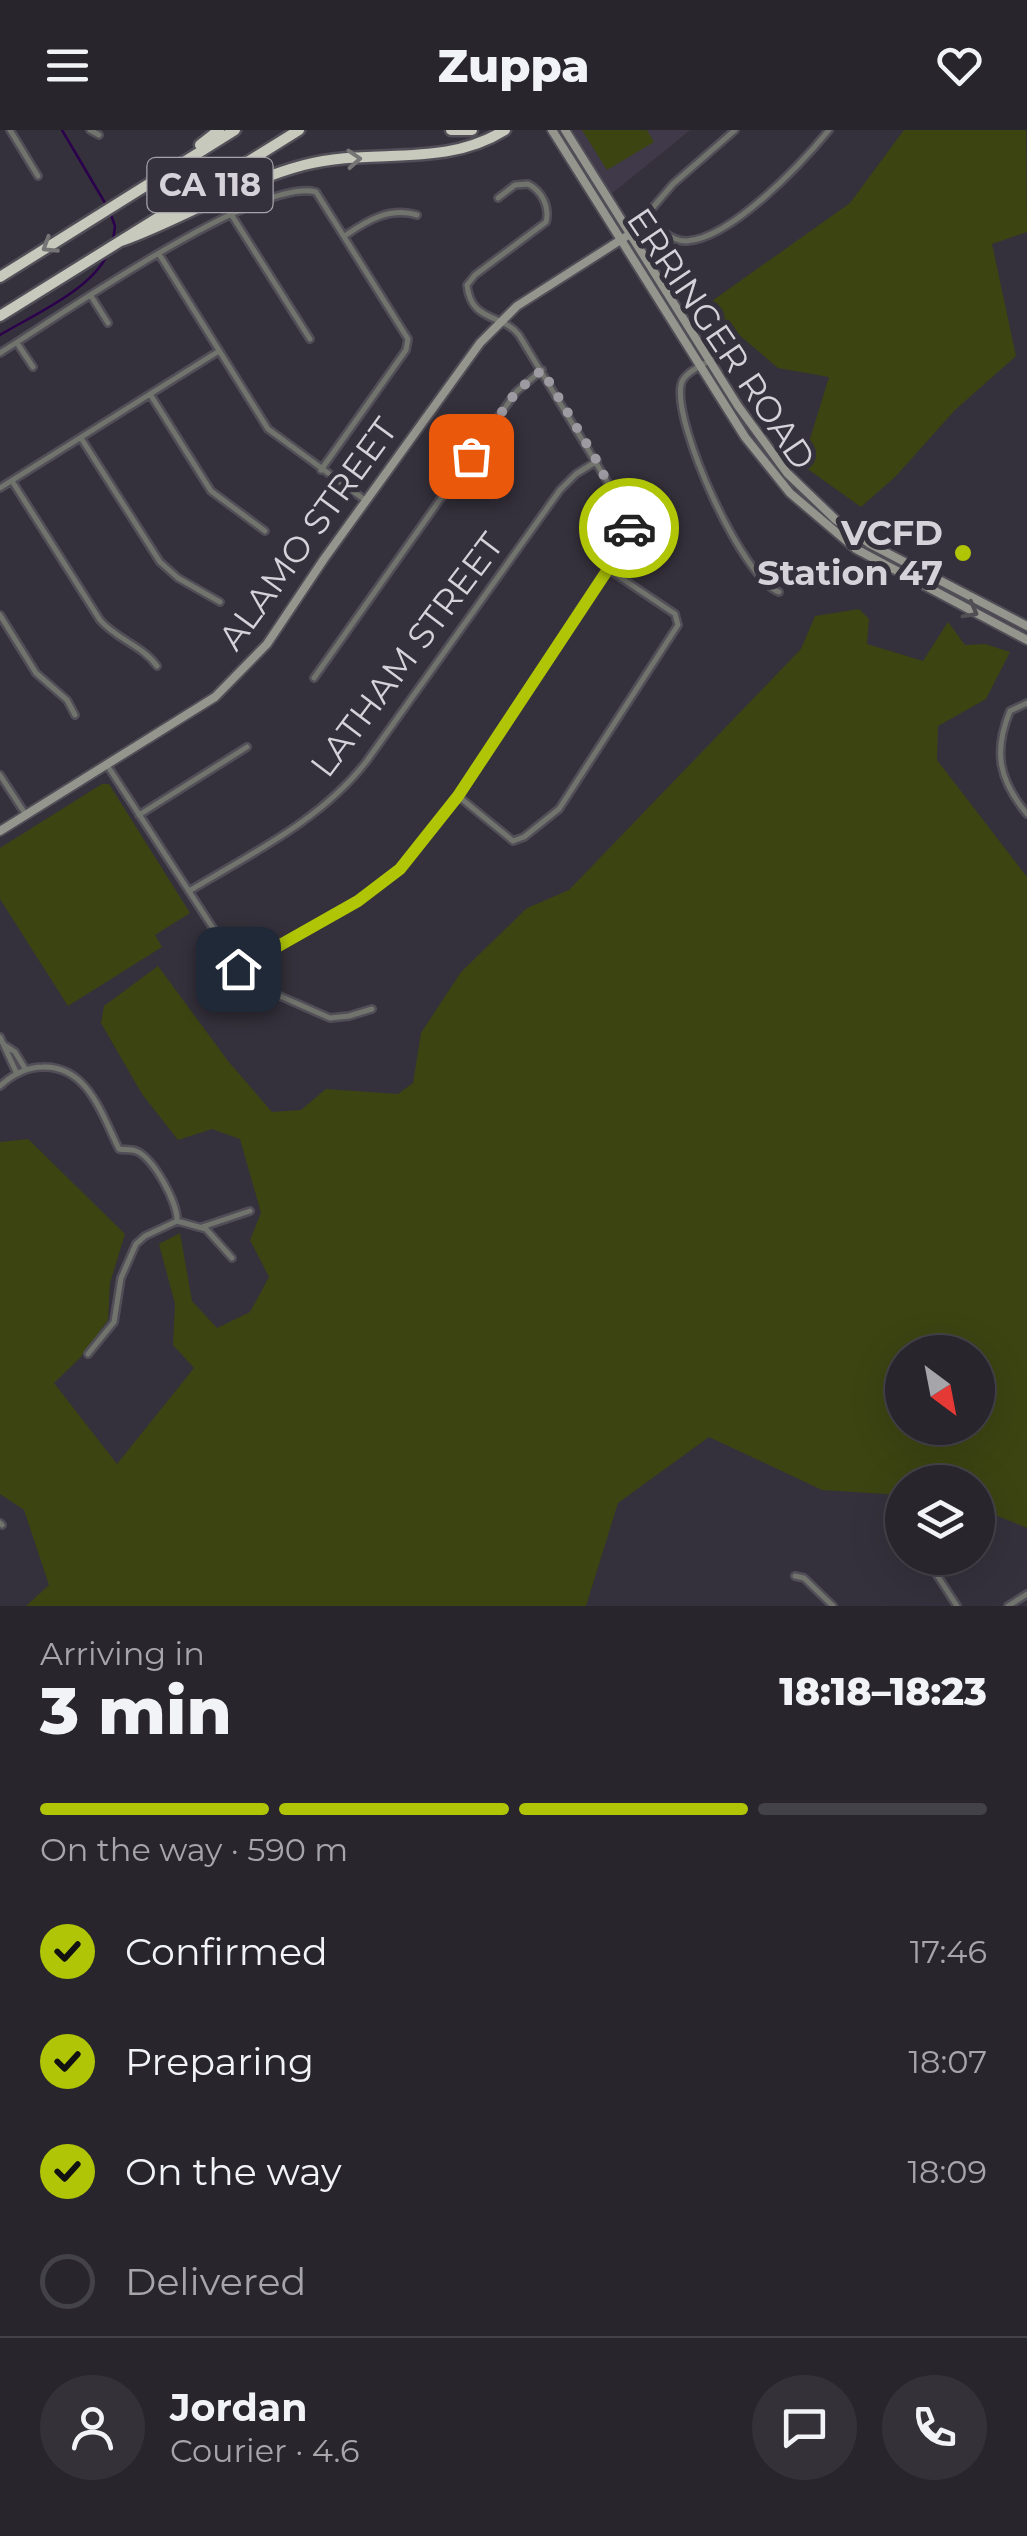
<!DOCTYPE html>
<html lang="en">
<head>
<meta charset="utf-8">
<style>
	:root { --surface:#28252d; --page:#343139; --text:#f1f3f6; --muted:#a5a5aa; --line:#444249; --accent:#afc506 }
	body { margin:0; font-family:Montserrat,sans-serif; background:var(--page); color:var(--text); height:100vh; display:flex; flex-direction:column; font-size:38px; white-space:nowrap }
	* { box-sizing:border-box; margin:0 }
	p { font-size:32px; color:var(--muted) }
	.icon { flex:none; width:55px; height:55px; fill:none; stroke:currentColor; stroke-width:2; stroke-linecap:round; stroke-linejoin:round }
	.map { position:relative; height:1476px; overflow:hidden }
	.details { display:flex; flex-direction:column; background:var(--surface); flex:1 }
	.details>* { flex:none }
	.needle { width:65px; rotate:148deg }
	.tools { position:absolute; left:885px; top:1205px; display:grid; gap:20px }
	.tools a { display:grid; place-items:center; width:110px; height:110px; border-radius:50%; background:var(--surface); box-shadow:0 10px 40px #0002,0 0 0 2px var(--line); font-size:50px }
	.pin { position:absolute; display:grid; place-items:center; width:85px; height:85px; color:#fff; margin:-42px; border-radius:20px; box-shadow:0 5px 15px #0006 }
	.courier { position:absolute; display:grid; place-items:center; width:100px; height:100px; margin:-50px; border:8px solid #afc506; border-radius:50%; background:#fff; color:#222; box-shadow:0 2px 12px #0007 }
	.overview em { font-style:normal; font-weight:800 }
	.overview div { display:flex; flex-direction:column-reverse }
	.overview { display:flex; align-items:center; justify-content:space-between; height:170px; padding:0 40px }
	h1 { font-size:65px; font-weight:800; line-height:75px }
	.bar { display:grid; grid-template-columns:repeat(4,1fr); gap:15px 10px; align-content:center; height:120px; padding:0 40px }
	.bar i { height:12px; border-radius:8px; background:var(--line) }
	.bar .on { background:var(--accent) }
	.bar p { grid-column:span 4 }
	.line { display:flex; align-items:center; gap:25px; padding:0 40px; border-top:2px solid var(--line) }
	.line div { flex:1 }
	.round { display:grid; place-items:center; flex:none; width:105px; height:105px; border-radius:52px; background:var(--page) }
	ol { padding:0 40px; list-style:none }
	li { display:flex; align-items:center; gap:30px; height:110px }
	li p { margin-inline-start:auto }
	li .icon { padding:10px; border-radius:50%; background:var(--accent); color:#111; stroke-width:4 }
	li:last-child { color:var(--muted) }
	li i { width:55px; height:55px; border:5px solid var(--line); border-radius:50% }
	header { display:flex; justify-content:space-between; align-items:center; height:130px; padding:0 40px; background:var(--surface); font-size:45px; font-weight:800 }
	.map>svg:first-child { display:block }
</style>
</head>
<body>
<header><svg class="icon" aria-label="menu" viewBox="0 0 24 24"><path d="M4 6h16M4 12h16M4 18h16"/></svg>Zuppa<svg class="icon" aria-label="heart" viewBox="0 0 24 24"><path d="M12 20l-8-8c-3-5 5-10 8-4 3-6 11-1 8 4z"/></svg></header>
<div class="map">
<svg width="1027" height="1476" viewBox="0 0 1027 1476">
	<rect width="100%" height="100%" fill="#35313c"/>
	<path fill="#3f3949" d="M568,0H690L610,65Z"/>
	<path fill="#3c4412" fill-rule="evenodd" d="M582,0H647L654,12L607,40Z
		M904,0H1026L1027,102L992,114L1016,226L955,280L896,346L861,377L802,335L829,247L778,238L705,176L850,73Z
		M859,479L869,489L867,514L923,531L948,492L965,515L985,514L1010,522L986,569L938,596L937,630L1027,747V1398L978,1378V1352H902V1365L822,1360L709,1307L618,1373L586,1476H26L49,1455L24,1380L0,1364V1012L28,1009L125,1104L110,1153L108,1190L81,1227L54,1253L117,1334L194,1238L173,1215L175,1174L159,1114L180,1103L192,1171L217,1198L250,1182L269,1147L250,1110L261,1083L240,1009L212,999L178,1010L142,964L101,893L104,876L158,836L228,931L272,982L301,980L326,959L398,964L413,953L421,903L461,842L527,778L569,760L801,519L815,486ZM902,1222H978V1298H902Z
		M102,654H109L190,783L155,805L162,817L68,876L0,769V718Z"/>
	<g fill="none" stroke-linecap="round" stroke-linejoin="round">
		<path stroke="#2b004c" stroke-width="2.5" d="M62,0L108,78
			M111,85L115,96L113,111
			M0,205C33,185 93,159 108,123"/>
		<defs>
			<path id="minor" d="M10,0L38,46
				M90,0L99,5
				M231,84L310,209
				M648,87C656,98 673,112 687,111C732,108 802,33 829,0
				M631,103L673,54L735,0
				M633,103L653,93
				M346,105C368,90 390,77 417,85
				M159,124L268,299L365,370
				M91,166L108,193
				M17,213L33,237
				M0,223C55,189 260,46 316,62L408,209L406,220L321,340
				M710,230C700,237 683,243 681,255C673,295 743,449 779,462
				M150,264L211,361L265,401
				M81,308L160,432L178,448L220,472
				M12,351L100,490C116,509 143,516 157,536
				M0,358L219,221
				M0,485L36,543L67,570L75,585
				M314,548L516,262L542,240
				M1027,573L1010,581C993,622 999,650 1027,684
				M107,635L248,852L330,888L349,886L372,879
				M0,645L26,685
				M458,666L513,711L524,707L559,679L678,495L675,484L608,439
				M139,685L247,617
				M189,761C252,723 320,691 366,632L560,360L576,344L597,331
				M238,839L358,771L400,739L458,666L629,406L628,395L616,366L519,205C502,183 471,193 467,155L475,145L546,92C550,77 542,61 528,54L515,55L498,68
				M0,907L17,944
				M6,916L15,922L26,940
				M0,956C12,945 27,937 43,937C88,936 102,985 119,1019C124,1020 130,1019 136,1021C153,1027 178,1073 177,1091L206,1099L232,1128
				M202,1097L250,1081
				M88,1224L114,1192L121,1148L136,1114L145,1106L177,1091
				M0,1393L2,1395
				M926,1428L957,1476
				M795,1446L804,1448L833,1476
				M1008,1476L1027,1464"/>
			<path id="secondary" d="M552,0L745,307L790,363L856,419L1027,510
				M565,0L738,276L787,343L836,390L870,414L1027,496
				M0,701L215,567L267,514L324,429L480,213L517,176L630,104"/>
			<path id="motorway" d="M451,0H472
				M200,15L219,0
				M121,111C183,89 239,52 304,35C372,17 443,39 505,0
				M0,147L235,0
				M0,186L299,0"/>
		</defs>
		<use href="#minor" stroke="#524e58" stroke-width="10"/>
		<use href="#secondary" stroke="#524e58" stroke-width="12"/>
		<use href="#motorway" stroke="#524e58" stroke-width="15"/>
		<use href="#minor" stroke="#71736d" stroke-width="5"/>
		<use href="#secondary" stroke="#94968d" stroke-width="8"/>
		<use href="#motorway" stroke="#c6c9bc" stroke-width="10"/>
	</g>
	<defs><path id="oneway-chevron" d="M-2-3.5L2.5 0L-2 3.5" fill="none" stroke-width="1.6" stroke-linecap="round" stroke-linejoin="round" transform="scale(2.5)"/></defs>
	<g stroke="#767576">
		<use href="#oneway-chevron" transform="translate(354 29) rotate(-4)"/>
		<use href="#oneway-chevron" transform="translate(49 116) rotate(148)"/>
	</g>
	<use stroke="#524f54" href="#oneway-chevron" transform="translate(971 481) rotate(28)"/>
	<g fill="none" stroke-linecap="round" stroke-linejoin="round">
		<path stroke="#9d9aa2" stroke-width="10" stroke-dasharray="0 18" d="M471,326L516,262L542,240L597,331L629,398"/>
		<path stroke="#afc506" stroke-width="12" d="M238,839L358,771L400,739L458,666L628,409L629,398"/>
	</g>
	<circle fill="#afc506" stroke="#35313c" stroke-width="4" cx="963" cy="423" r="10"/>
	<g text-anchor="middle" stroke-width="10" stroke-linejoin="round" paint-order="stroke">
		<rect fill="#35313c" stroke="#a5a2aa" stroke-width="2.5" x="147.5" y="28" width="125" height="54" rx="8"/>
		<g font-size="32" font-weight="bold" fill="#d5d2d9">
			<text x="210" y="66">CA 118</text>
		</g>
		<g font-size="35" fill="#d5d2d9" stroke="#35313c">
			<text transform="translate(721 209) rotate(56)" y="12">ERRINGER ROAD</text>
			<text transform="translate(308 404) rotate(-54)" y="12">ALAMO STREET</text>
			<text transform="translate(407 525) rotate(-53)" y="12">LATHAM STREET</text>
		</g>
		<g font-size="35" font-weight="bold" fill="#d5d2d9" stroke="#35313c" text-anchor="end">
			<text x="943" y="415">VCFD<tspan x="943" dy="40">Station 47</tspan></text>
		</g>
	</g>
</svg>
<div class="tools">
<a><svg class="needle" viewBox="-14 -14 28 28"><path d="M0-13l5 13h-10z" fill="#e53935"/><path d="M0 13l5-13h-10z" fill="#a5a5aa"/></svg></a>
<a><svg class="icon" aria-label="layers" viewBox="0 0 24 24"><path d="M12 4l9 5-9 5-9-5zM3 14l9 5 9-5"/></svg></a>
</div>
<div class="pin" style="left:471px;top:326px;background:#ea580c"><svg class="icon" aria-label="bag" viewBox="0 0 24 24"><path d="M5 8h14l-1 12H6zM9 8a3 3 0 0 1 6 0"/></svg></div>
<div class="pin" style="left:238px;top:839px;background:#1f2937"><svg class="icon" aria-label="home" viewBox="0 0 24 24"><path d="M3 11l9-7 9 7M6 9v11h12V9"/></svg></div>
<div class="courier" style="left:629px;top:398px"><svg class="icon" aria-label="car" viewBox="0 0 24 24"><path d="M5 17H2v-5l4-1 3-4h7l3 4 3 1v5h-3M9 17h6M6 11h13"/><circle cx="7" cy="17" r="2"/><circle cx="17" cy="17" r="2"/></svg></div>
</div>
<section class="details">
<div class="overview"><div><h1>3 min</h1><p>Arriving in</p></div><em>18:18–18:23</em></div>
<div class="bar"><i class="on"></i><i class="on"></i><i class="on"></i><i></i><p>On the way · 590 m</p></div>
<ol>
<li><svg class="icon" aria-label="check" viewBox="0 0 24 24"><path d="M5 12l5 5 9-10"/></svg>Confirmed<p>17:46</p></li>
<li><svg class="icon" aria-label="check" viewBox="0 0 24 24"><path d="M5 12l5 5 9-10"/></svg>Preparing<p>18:07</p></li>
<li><svg class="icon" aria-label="check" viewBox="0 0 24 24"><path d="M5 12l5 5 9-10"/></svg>On the way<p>18:09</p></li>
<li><i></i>Delivered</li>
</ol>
<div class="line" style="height:180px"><a class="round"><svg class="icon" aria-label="person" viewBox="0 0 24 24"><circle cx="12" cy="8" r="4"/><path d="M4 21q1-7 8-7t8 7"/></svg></a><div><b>Jordan</b><p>Courier · 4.6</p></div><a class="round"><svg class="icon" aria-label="chat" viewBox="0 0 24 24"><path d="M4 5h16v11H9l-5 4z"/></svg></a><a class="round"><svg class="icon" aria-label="phone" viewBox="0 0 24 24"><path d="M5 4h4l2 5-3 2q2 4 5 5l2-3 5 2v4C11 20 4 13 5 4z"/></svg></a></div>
</section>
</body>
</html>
